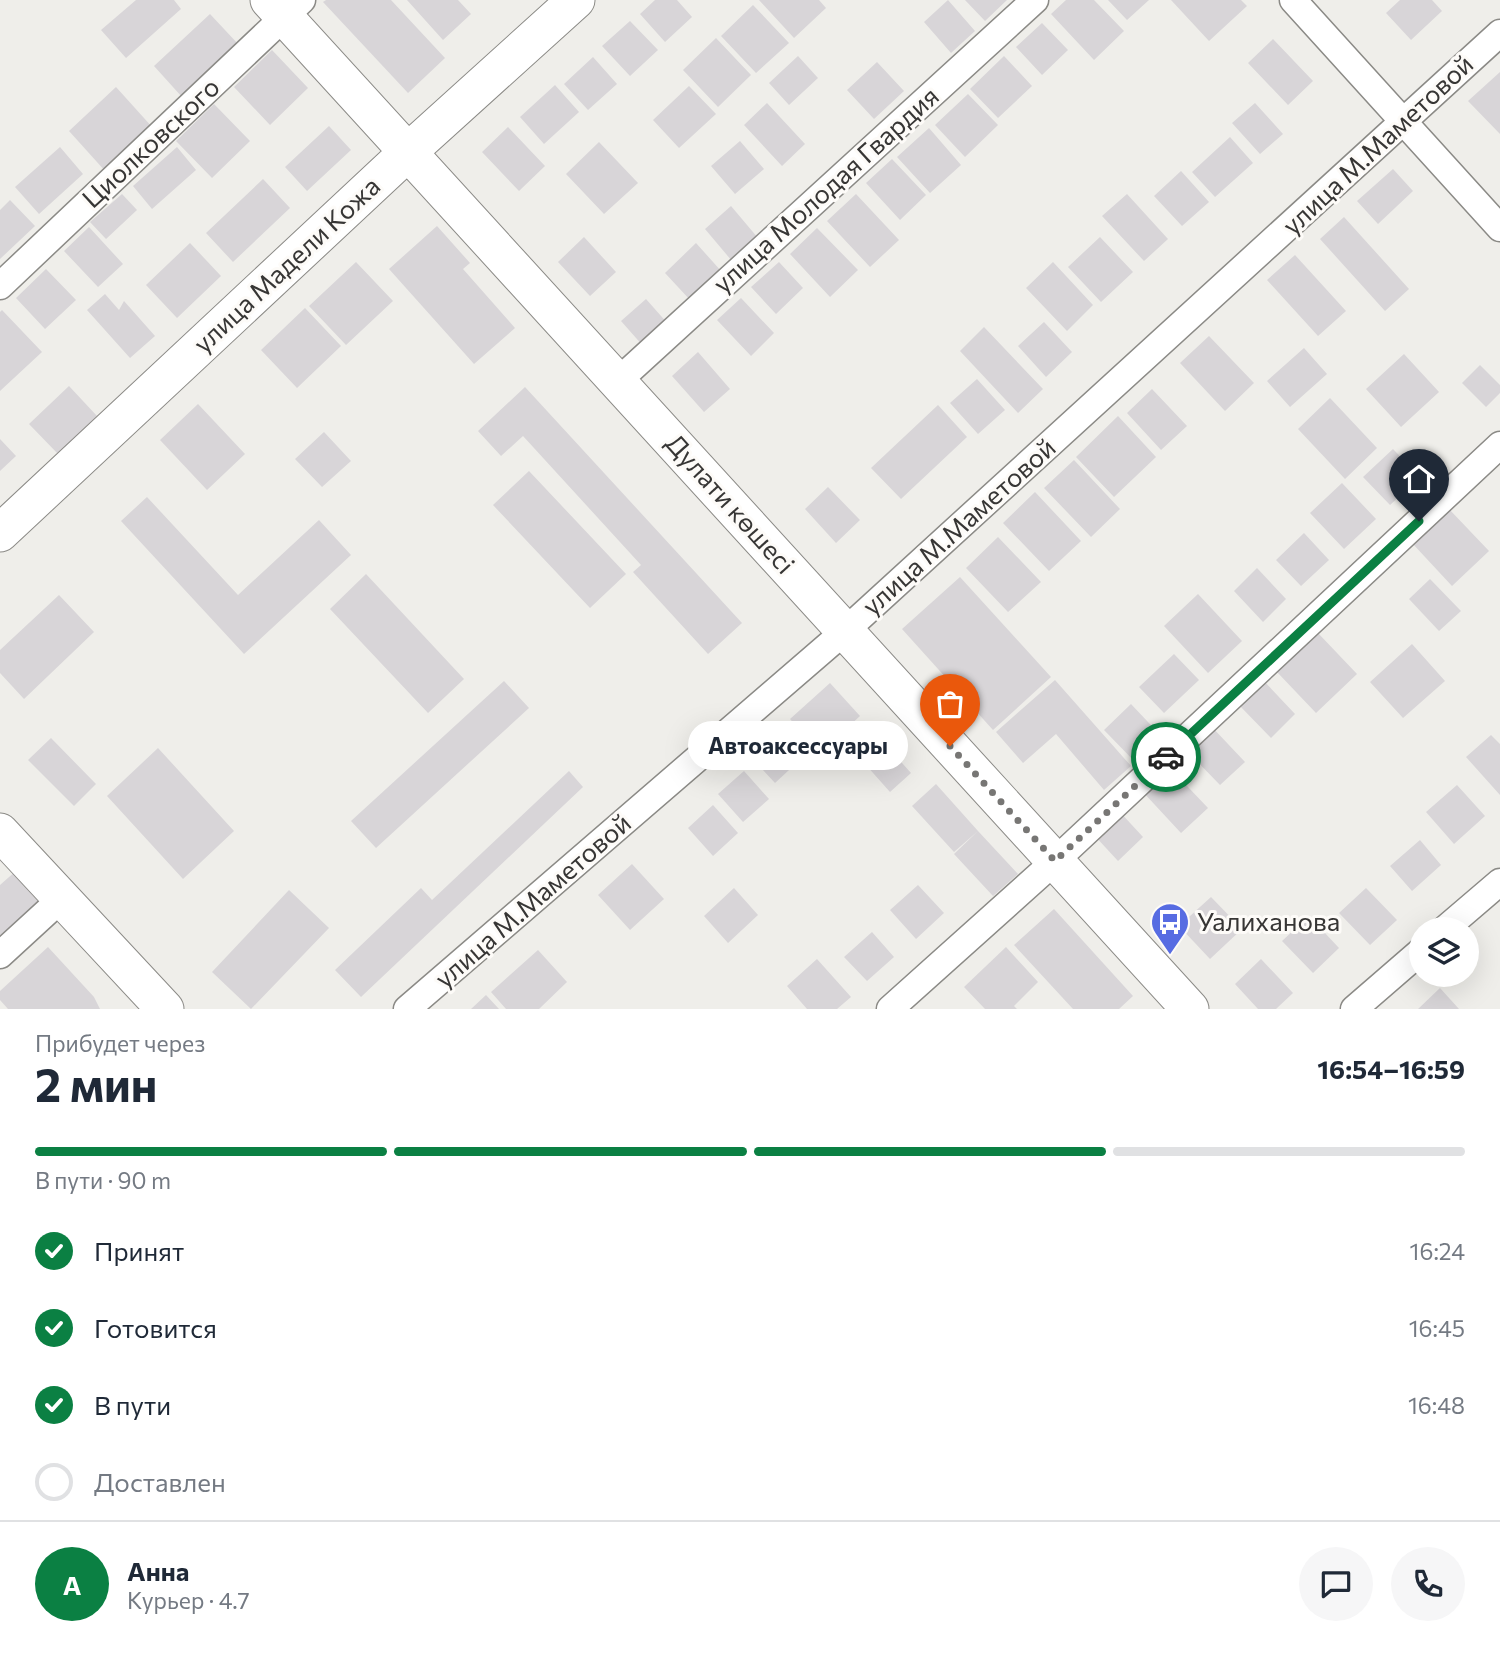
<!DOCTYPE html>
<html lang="ru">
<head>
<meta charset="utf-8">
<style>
	:root { --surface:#fff; --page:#f6f6f7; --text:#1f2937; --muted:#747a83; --line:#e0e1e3; --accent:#0b8043 }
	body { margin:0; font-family:Commissioner,sans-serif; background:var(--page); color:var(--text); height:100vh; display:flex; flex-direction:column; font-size:26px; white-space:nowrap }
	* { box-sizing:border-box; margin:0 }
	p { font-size:23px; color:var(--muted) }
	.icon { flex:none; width:38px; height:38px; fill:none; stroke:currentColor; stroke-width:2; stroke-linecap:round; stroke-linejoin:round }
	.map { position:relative; height:1009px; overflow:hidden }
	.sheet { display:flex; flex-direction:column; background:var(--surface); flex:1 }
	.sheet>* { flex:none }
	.controls { position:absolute; left:1409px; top:917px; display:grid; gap:14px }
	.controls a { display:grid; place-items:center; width:70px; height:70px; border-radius:50%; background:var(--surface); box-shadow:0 7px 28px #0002; font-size:35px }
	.pin { position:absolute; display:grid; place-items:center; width:60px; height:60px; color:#fff; margin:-72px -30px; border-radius:50% 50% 50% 0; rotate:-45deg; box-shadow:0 0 7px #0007 }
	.pin .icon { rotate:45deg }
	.courier { position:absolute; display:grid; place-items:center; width:70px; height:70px; margin:-35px; border:5px solid #0b8043; border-radius:50%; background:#fff; color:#222; box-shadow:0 2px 9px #0007 }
	.bubble { position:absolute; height:49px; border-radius:24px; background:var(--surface); box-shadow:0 7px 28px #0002; font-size:23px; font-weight:700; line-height:49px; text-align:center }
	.overview em { font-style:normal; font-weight:700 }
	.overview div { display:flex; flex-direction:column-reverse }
	.overview { display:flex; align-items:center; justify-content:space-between; height:119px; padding:0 35px }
	h1 { font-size:46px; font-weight:700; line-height:52px }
	.bar { display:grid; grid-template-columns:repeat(4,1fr); gap:10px 7px; align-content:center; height:84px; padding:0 35px }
	.bar i { height:9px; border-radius:5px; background:var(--line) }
	.bar .current { background:var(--accent) }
	.bar p { grid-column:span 4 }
	.line { display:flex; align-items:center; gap:18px; padding:0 35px; border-top:2px solid var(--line) }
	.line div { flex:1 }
	.round { display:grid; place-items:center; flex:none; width:74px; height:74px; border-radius:37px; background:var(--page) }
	ol { padding:0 35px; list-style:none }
	li { display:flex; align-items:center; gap:21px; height:77px }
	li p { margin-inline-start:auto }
	li .icon { padding:7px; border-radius:50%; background:var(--accent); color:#fff; stroke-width:4 }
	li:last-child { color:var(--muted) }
	li i { width:38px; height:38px; border:4px solid var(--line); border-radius:50% }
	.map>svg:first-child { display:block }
</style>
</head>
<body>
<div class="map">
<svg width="1500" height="1009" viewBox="0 0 1500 1009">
	<rect width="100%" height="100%" fill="#efeeea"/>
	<path fill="#d8d5d8" d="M136,0H174L181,9L126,58L101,30Z
		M326,0H391L445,58L408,93L323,2Z
		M407,0H458L471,14L443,40Z
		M655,0H677L692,17L665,42L640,14Z
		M759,0H819L826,8L794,38Z
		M948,0L975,31L951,53L924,22Z
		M965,0H1007L985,21Z
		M1066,0H1094L1124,31L1094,60L1051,14Z
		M1108,0H1149L1127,20Z
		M1171,0H1241L1247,6L1209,41Z
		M1400,0H1432L1442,11L1411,40L1386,13Z
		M753,5L789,43L756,73L721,36Z
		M210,14L239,45L182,97L154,66Z
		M630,21L658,50L630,76L602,46Z
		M1042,23L1068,50L1042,75L1016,47Z
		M716,38L751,75L718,107L683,70Z
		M1273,39L1313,81L1288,105L1248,63Z
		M272,50L308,88L270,125L234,87Z
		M798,56L818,78L789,105L769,83Z
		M1004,56L1032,86L998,118L970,89Z
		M593,57L617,84L588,110L564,84Z
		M877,62L904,91L874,119L847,90Z
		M1500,72V134L1468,101Z
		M555,85L579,112L544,144L520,117Z
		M689,86L716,114L679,148L653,120Z
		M116,87L153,128L106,172L69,131Z
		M968,94L998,125L965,157L935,125Z
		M767,103L805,144L782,166L744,125Z
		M1255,103L1283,134L1260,154L1232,123Z
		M214,104L250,141L212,178L176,141Z
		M329,126L351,150L307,191L285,167Z
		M508,127L545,166L519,191L482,152Z
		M929,128L961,165L930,193L897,157Z
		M1230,137L1253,163L1215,197L1192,172Z
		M740,141L764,169L735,194L711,166Z
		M599,142L638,183L604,214L566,174Z
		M60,147L83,174L39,214L15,187Z
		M177,147L196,170L152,209L133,186Z
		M892,159L926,195L900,220L866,183Z
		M1393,169L1413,191L1378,224L1357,201Z
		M1181,171L1209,202L1182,226L1154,196Z
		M263,179L290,208L233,262L206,233Z
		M122,194L137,210L106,239L90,222Z
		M856,194L899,240L870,267L827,221Z
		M1127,194L1168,239L1144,261L1102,216Z
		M10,200L35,226L0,259V210Z
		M731,206L758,238L732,261L705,229Z
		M1344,217L1409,289L1385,311L1320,239Z
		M437,226L470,263L463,269L515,328L474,364L389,269Z
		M89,227L123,264L98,287L64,251Z
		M817,228L858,270L830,297L790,254Z
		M584,237L616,272L590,296L558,262Z
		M1100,237L1133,272L1101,302L1068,267Z
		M190,243L221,276L177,318L146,285Z
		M696,243L722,272L691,301L665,273Z
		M1295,255L1346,311L1318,336L1267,280Z
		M356,262L393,301L346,345L309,306Z
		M779,262L803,288L776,314L751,287Z
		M1053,262L1093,305L1067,331L1026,288Z
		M46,269L76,300L45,329L16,298Z
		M105,294L119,310L124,301L155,336L130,358L87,310Z
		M741,298L774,333L751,356L717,320Z
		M646,299L669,325L644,347L621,321Z
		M305,308L341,346L297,388L261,350Z
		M2,310L42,352L0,391V312Z
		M1044,322L1072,352L1046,377L1018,346Z
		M984,327L1043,389L1018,413L960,351Z
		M1209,336L1254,383L1225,411L1180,363Z
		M1304,348L1327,374L1290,407L1267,381Z
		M698,352L730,389L704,412L672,376Z
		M1404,354L1439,392L1401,427L1366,389Z
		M1480,365L1500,385V393L1486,407L1462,383Z
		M977,379L1005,410L978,434L950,403Z
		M69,386L97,416L58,454L29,424Z
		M525,387L742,623L708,654L633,572L641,565L523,436L501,456L478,431Z
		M1152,389L1187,426L1161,450L1127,413Z
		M1330,398L1377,448L1345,479L1298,429Z
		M198,404L245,454L207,490L160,440Z
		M938,405L967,437L901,499L871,468Z
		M1118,416L1156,457L1114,497L1076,457Z
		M324,432L351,461L322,487L295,459Z
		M0,439L16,456L0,471Z
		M1393,449L1420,477L1390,505L1363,477Z
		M1074,460L1120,509L1091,537L1044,488Z
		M529,471L626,574L590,608L493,505Z
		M1342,483L1376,519L1344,549L1310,513Z
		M828,487L860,520L836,543L805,509Z
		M1035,492L1081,541L1049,571L1003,523Z
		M147,497L238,595L319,520L351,555L244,654L121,521Z
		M1449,509L1489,551L1452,586L1412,543Z
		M1304,533L1329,560L1301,586L1276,560Z
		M998,537L1041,582L1008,612L966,568Z
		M1257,568L1286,599L1263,622L1234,591Z
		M366,574L464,679L428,713L330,609Z
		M960,577L1051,677L993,730L902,629Z
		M1430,579L1461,611L1439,631L1409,599Z
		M1198,594L1242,641L1208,673L1164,626Z
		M59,595L94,632L24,699L0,673V650Z
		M1318,633L1357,674L1316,713L1277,672Z
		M1412,644L1445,681L1403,718L1370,682Z
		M1174,654L1199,680L1164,713L1139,687Z
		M1055,680L1131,766L1104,790L1056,734L1023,763L996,732Z
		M1263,680L1295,714L1271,738L1238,704Z
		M504,681L529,708L376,848L351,821Z
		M830,683L860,716L820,753L790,719Z
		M1131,704L1164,739L1137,764L1104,730Z
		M1211,726L1245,762L1220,785L1186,750Z
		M778,732L802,758L775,783L751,757Z
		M1491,735L1500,744V795L1466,757Z
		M51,738L96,784L74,806L28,760Z
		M886,745L911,773L890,792L865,764Z
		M158,748L234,831L183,879L107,796Z
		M1168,766L1208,808L1181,833L1142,791Z
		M569,771L583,787L361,997L335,970L421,888L432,900Z
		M744,771L769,799L743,822L718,794Z
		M936,784L978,831L954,852L912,806Z
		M1457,785L1485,816L1454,844L1426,812Z
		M713,805L738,833L713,856L688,828Z
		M1119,811L1143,837L1118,861L1094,835Z
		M978,831L1018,874L993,896L954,854Z
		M1420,840L1441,865L1412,891L1390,866Z
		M632,864L664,899L630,930L598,895Z
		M17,870L46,901L0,942V885Z
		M918,885L944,913L916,939L890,910Z
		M734,888L758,915L728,943L704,916Z
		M1366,888L1397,920L1370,945L1339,913Z
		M289,890L329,928L251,1009L212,972Z
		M1211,897L1242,929L1210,959L1179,926Z
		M1054,909L1133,996L1119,1009H1073L1014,945Z
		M1309,916L1339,948L1313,973L1282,941Z
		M872,932L894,957L867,981L844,957Z
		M48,947L94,997L100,1009H8L0,1000V991Z
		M1006,947L1038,982L1014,1006L1017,1009H985L964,987Z
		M538,950L567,982L539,1009H506L491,992Z
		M817,959L851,997L837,1009H807L787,986Z
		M1261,959L1293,993L1276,1009H1258L1235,984Z
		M1440,988L1459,1009H1418Z
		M486,995L499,1009H471Z"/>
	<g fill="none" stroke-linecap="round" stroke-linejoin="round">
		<defs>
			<path id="minor" d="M1293,0L1500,228
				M0,286L302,0
				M618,381L1035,0
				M1445,929L1500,882
				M0,955L61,899
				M407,1009L845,631L1500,33
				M890,1009L1055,861L1500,445
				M1354,1009L1421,951"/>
			<path id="secondary" d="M269,0L1190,1009
				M0,533L409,151L576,0
				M0,832L165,1009"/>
		</defs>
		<use href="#minor" stroke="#8b8a86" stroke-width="29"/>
		<use href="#secondary" stroke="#8b8a86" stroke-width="39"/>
		<use href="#minor" stroke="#fff" stroke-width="26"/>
		<use href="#secondary" stroke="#fff" stroke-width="37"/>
	</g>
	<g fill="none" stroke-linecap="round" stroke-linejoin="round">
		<path stroke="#777674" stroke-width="7" stroke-dasharray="0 12.6" d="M950,746L1055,861L1166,757"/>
		<path stroke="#0b8043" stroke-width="9" d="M1166,757L1419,521"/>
	</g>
	<defs>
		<symbol id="bus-pin" viewBox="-11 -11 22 30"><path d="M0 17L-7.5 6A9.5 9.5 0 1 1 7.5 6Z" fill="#576ce2" stroke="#fdfbf8"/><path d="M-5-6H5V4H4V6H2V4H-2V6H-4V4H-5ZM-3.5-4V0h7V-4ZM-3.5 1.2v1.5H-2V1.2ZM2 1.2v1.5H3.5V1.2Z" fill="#fff"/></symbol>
	</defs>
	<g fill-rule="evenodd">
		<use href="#bus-pin" x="1148" y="900" width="44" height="60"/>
	</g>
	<g text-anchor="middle" stroke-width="6" stroke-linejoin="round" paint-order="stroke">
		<g font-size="26" fill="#373635" stroke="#fdfbf8">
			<text transform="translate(151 143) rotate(-43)" y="9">Циолковского</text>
			<text transform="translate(1378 145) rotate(-43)" y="9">улица М.Маметовой</text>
			<text transform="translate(826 190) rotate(-42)" y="9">улица Молодая Гвардия</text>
			<text transform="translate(287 265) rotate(-43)" y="9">улица Мадели Кожа</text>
			<text transform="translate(730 504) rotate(48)" y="9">Дулати көшесі</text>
			<text transform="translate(959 527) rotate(-42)" y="9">улица М.Маметовой</text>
			<text transform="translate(533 901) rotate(-41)" y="9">улица М.Маметовой</text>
		</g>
		<g font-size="26" fill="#373635" stroke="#fdfbf8" text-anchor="start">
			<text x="1197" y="931">Уалиханова</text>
		</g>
	</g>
</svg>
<div class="controls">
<a><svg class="icon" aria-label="layers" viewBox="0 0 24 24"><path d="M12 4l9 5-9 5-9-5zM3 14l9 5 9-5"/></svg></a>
</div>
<div class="pin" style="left:950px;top:746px;background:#ea580c"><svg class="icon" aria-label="bag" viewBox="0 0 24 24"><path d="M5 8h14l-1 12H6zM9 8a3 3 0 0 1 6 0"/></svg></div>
<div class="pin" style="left:1419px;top:521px;background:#1f2937"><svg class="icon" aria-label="home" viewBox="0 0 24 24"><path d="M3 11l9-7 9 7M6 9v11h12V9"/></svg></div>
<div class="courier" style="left:1166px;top:757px"><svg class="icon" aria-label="car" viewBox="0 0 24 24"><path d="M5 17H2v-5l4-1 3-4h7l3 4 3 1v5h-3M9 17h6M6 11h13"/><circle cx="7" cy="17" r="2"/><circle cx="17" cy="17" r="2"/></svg></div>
<div class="bubble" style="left:688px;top:721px;width:220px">Автоаксессуары</div>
</div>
<section class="sheet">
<div class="overview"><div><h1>2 мин</h1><p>Прибудет через</p></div><em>16:54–16:59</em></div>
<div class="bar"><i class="current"></i><i class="current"></i><i class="current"></i><i></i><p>В пути · 90 m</p></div>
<ol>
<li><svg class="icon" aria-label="check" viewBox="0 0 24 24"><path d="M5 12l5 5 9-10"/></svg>Принят<p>16:24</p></li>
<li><svg class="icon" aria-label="check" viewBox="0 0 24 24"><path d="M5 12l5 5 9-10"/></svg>Готовится<p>16:45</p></li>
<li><svg class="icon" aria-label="check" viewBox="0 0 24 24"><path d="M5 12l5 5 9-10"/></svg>В пути<p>16:48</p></li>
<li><i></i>Доставлен</li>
</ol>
<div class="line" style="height:126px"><b class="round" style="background:var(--accent);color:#fff">А</b><div><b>Анна</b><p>Курьер · 4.7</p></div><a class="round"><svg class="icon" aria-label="chat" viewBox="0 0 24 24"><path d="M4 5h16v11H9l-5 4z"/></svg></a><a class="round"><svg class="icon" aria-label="phone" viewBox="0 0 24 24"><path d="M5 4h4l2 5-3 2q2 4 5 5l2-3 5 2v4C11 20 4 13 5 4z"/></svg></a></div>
</section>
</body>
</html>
